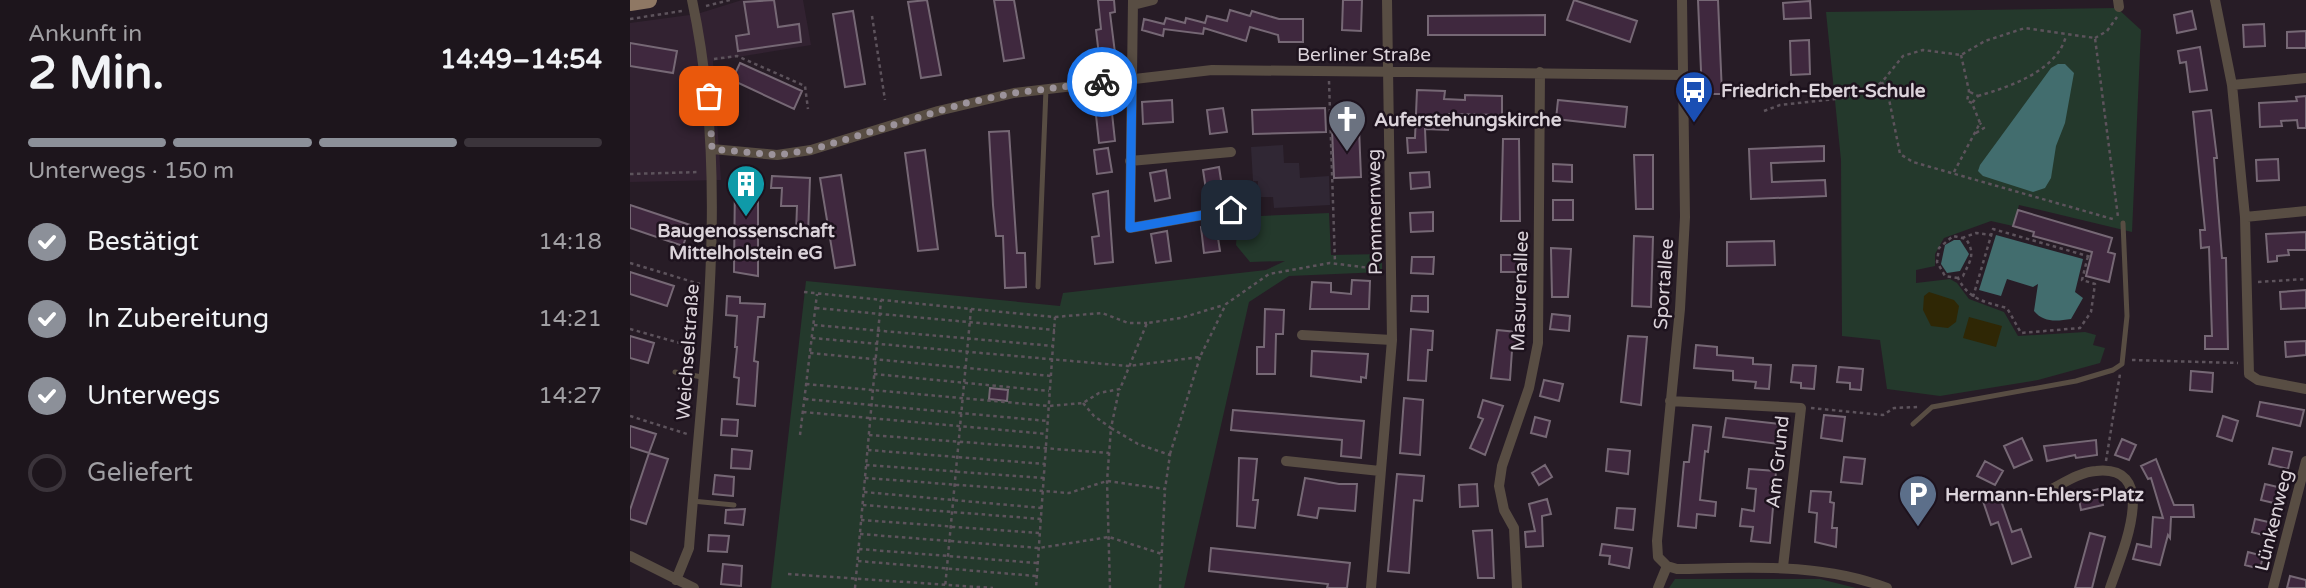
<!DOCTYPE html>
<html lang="de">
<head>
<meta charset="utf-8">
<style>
	:root { --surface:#1d151c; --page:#2a2229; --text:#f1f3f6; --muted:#a09fa3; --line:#3b343b; --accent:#8c9099 }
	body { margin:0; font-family:"Varela Round",sans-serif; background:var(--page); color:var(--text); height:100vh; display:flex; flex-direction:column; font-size:26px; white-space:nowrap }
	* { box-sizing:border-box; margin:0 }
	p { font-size:23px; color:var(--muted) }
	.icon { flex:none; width:38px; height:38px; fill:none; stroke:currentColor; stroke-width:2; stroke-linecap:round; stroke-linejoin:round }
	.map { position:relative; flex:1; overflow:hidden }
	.drawer { display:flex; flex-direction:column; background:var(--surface); width:630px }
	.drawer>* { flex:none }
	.pin { position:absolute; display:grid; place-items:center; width:60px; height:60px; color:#fff; margin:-30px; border-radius:14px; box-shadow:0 4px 10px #0006 }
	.courier { position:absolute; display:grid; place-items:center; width:70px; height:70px; margin:-35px; border:5px solid #1a73e8; border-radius:50%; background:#fff; color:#222; box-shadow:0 2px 9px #0007 }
	.headline em { font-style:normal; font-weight:700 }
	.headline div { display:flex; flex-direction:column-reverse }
	.headline { display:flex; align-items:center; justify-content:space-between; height:119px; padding:0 28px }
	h1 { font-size:46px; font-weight:700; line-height:52px }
	.bar { display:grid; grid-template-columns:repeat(4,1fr); gap:10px 7px; align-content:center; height:84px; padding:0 28px }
	.bar i { height:9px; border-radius:5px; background:var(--line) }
	.bar .current { background:var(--accent) }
	.bar p { grid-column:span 4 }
	ol { padding:0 28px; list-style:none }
	li { display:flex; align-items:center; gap:21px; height:77px }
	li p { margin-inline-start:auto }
	li .icon { padding:7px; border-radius:50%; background:var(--accent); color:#fff; stroke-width:4 }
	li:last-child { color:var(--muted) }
	li i { width:38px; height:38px; border:4px solid var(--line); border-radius:50% }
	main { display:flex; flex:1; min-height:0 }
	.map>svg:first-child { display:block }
</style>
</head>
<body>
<main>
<section class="drawer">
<div class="headline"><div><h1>2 Min.</h1><p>Ankunft in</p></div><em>14:49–14:54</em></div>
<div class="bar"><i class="current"></i><i class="current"></i><i class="current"></i><i></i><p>Unterwegs · 150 m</p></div>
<ol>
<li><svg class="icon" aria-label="check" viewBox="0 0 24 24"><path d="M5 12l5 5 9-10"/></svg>Bestätigt<p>14:18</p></li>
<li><svg class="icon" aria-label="check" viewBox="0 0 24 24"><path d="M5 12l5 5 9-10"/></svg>In Zubereitung<p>14:21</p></li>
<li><svg class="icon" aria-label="check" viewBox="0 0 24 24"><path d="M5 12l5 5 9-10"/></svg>Unterwegs<p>14:27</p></li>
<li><i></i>Geliefert</li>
</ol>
</section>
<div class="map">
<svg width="1676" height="588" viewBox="0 0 1676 588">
	<rect width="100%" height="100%" fill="#271c26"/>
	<path fill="#322231" d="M112,0H173L181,45L83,61L91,180L0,182V23L67,14Z"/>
	<path fill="#302734" d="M653,145L654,163H669L670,178L699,176L700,205L644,208L643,197H628V181H623L621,147Z"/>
	<path fill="#24392c" d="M1487,8L1511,30L1502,232L1389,205L1383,226L1361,221L1314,238L1305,254V266L1286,270V283L1320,279L1327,283L1339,299L1374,312L1388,336L1455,332L1466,335L1463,345L1475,348L1470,363L1408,380L1310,396L1257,389L1250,340L1212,336L1211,160L1196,12Z
		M699,213L701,255L752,254V272L659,276L619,302L554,588H141L176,281L430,306L433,293L636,270L655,261L620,262L606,245L608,217Z
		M1045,579H1190L1226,588H1039Z"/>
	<path fill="#2f2705" d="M1299,292L1324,300L1329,306L1326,322L1318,328L1301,326L1293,310L1294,296Z
		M1339,317L1372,326L1366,347L1333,338Z"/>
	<path fill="#426d6e" d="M1428,64H1435L1444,73L1435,123L1426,146L1421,178L1415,188L1403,192L1353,176L1348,171L1350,165L1421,68Z
		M1366,235L1453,259L1445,292L1453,298L1441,319C1427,321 1414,323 1404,311L1408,284L1403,287L1377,279L1371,296L1349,290Z
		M1324,240H1330L1339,254L1330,271L1317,273L1311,264L1315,245Z"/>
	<path fill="#3f283e" stroke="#766875" stroke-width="2" d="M144,0L148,27L169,24L171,42L108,51L106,36L119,34L114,2Z
		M297,0L311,75L291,78L278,2Z
		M364,0H384L394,58L374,61Z
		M468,0H484L485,12L480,13L485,53L469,55L466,30L471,29Z
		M713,0H732L731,31L712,30Z
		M944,0L1007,21L1000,42L937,20Z
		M1068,0H1088L1092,94H1072Z
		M1180,1L1181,18L1154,19L1153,3Z
		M600,10L620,16L622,11L649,19H673V42H649L648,35L620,27L616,41L574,28L573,34L534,29L533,36L512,30L514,19L534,24L536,18L555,23L556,18L575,23L577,16L597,21Z
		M223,11L235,84L215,87L203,14Z
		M1562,11L1566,29L1547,33L1544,15Z
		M915,15V35H798V16Z
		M1634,24L1635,46L1614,47L1613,25Z
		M1676,31V48H1657V32Z
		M1179,40L1180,74L1161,75L1160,41Z
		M0,43L47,51L43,73L0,66Z
		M1570,47L1577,90L1560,92L1556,62L1550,63L1548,51Z
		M110,63L172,91L164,109L102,80Z
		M787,90L815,91L814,99L835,100V95L872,96V115L819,114L818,130L795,129L796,152L778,153L777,138H785Z
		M1676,96V128H1668L1667,120L1651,121L1652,126L1630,127L1629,103L1667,101L1666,97Z
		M542,100L543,122L513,124L512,102Z
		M928,100L997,107L995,127L926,119Z
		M481,104L485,141L469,143L465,106Z
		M593,108L597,132L580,134L577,110Z
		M695,108L696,132L623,134L622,110Z
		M1581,110L1587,158H1584L1592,258H1596L1598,349H1575V336H1582L1579,247L1571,248L1570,230H1575L1563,112Z
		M729,128L731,177L704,178L702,129Z
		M379,131L387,253H395L396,287L375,288L373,236H366L363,205L359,132Z
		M873,139H889L890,221H871Z
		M1194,146V161L1141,163L1142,182L1195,180L1196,196L1121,199L1119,149Z
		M478,148L482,172L467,174L464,150Z
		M295,150L308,249L288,251L275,153Z
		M1004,155H1023V209H1006Z
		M1648,159L1649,180L1627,181L1626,160Z
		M923,164L942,165V182L923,181Z
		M589,167L593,193L577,196L573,170Z
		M536,170L540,198L525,201L520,173Z
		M799,172L800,187L781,189L780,173Z
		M211,175L225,265L205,268L190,178Z
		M142,176L180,178L178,235L166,234L167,206H151L152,188H141Z
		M105,180H128V276L104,272Z
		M478,191L483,262L465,264L462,237L469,236L463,194Z
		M923,200H943V220H923Z
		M0,205L60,225L53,246L0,228Z
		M1388,210L1482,238L1478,252L1485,254L1479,282L1456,276L1462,252L1403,236L1404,232L1383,226Z
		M803,212V231L781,232L780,213Z
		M586,225L590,251L574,253L571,227Z
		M537,231L541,261L526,263L521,234Z
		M1676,232V250H1658L1659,255L1647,256V261L1638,262L1636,234Z
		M1004,236L1023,237L1021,307L1002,306Z
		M1144,241L1145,265L1097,266V242Z
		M921,248L941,249L938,297H922Z
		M871,255H890V272H871Z
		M782,257H804L803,274L781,273Z
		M0,272L44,286L37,306L0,294Z
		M722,280L740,281L739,309H680L682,282L701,283V292L721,294Z
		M1676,290V308L1651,309L1650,292Z
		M97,296L110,297V303L135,304L134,317H128L124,361L128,362L125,406L107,404L109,378L104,377L107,347H105L107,316L96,315Z
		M782,296H798V312L781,311Z
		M635,309L654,310L653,334H646L645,374H627V347H634Z
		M922,314L940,316L939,331L920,329Z
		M781,329L803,331L802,350H798L796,381L778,380Z
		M867,330L887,332L886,350H882L880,380L861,378Z
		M0,336L24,343L18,363L0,358Z
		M998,336L1017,337L1011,405L991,402Z
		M1676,341V355L1656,357L1655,342Z
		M1066,345L1087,347V355L1123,358V364L1141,365L1139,389L1125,388L1126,382L1103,380V371L1064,368Z
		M682,351L738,354L736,378L731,377V382L681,376Z
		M1163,365L1186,366L1184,389L1171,388V383L1161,382Z
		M1209,367L1233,369L1231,390L1220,389V383L1207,382Z
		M1561,371L1583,373L1582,392L1560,390Z
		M914,380L933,384L929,401L910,396Z
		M360,388L378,390L377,401L359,399Z
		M774,398L793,400L790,455L770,453Z
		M853,400L873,406L855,455L840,448L853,419L848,417Z
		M1630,402L1674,410L1670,426L1627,416Z
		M603,410L734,421L731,458L711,456L712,440L601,430Z
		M1194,415L1215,417L1212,441L1191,438Z
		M1593,416L1608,421L1602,441L1587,436Z
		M905,417L920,421L916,437L901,433Z
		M1096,418L1150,424L1148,444L1093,437Z
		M92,419L108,420L107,436L91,435Z
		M1063,425L1081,427L1078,452L1075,451L1070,500L1086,502L1085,516L1067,514L1066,528L1048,526L1054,462H1059Z
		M0,426L26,434L19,453L0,447Z
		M1392,438L1402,460L1384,468L1374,446Z
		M1492,439L1506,445L1499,460L1485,455Z
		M1466,440L1467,455L1446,458L1445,455L1417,461L1414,446Z
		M1643,448L1662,452L1658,469L1639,464Z
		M102,449L122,451L120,469L101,468Z
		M978,449L1000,451L998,474L976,471Z
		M19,453L38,459L16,524L0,519V510Z
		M1214,457L1235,459L1232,484L1211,482Z
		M609,458L627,459L623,500H628L625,528L607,526Z
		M1526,459L1544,505H1563L1564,517H1541L1540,538L1538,535L1530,565L1503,559L1507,544L1521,547L1523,517L1533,518L1521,478L1518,479L1511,466Z
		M1355,461L1373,471L1365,485L1347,476Z
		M915,465L922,477L909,485L902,473Z
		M1119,469L1146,471L1140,543L1121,541L1123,527L1110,526L1112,509L1124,511L1126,489L1117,488Z
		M767,474L794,476L792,501L784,500L779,573L758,571Z
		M85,475L104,477L103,496L83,494Z
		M675,478L709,484H727L725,511L689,508L687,518L668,515Z
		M847,484L848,506L830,507L829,485Z
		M1635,484L1652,488L1648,504L1631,500Z
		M1469,489L1473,505L1451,510L1448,494Z
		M1181,491L1201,492L1200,502L1204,503L1202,528H1207L1206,547L1185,542L1187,513L1179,512Z
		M1369,495L1382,532L1391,529L1401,557L1382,564L1368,522L1361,525L1353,501Z
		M917,499L921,514L912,516L913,546L896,547L895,532L905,531L899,504Z
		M987,508L1005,509L1003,530L985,528Z
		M115,509L113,525L95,523L96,510Z
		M1625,519L1643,523L1640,537L1622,532Z
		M862,530L864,578H848L843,531Z
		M1460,533L1475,537L1470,556L1462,588H1445Z
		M79,535L99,536L97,552L78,551Z
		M972,544L1002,548L999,568L979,564L980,556L970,555Z
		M581,548L720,563L717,588H697L698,584L579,571Z
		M1618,552L1633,556L1630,569L1615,565Z
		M93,564L112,566L111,586L91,584Z
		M1660,576L1676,580V588H1657Z"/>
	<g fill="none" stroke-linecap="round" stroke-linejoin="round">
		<path stroke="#5d535c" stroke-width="2.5" stroke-dasharray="3.5 3.5" stroke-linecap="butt" d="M76,6L100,0
			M242,16L255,100
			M0,19L52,11
			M1465,38L1477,31L1487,17
			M84,59L107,56L175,86L178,109
			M699,81L705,263
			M1252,82L1259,99L1270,154L1283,162L1486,220
			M1340,92L1348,96L1342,103
			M1348,96C1379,87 1427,71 1436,36
			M1134,111L1150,105L1205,99L1240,90L1252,82L1273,56L1293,50L1331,55L1355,41L1395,28L1465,38L1488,217
			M1346,133L1354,128L1350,123
			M1324,172L1350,123L1342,103L1337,101L1339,91L1331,55
			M0,174L70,172
			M1332,238L1346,233L1362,235
			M0,263L70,284
			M1328,278L1315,276L1307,262L1309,248L1323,236L1336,239C1346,254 1340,261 1333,276L1328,278C1339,300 1355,302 1377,308L1391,333L1450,328L1461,312L1465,284L1452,280L1458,256
			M1628,282L1676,279
			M174,292L341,309L315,588
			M1343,297L1363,229L1461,257
			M186,308L425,330
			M341,309L425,317L406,588
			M425,317L472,313L498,323H517
			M184,325L424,346
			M0,329L64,347
			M182,338L498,366L570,357L596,304L639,274L700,263L748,269
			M180,353L421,376
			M1502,360L1608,363
			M244,374L419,391
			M176,384L419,406L453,403L469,393L490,389L517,323L551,318L594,305
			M175,399L418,421
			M453,403L464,416L481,428L489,390
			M1181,408L1253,415L1264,408L1288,407
			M173,412L417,434
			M0,416L57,434
			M170,435L187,294
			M239,435L479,453
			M238,450L415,464
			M540,454L570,357
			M1476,461L1490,374
			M236,465L414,478
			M235,478L439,493L477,481L535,489L540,455L508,444L481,428L477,481L480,588
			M234,492L412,508
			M233,505L411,519
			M231,520L409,533
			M230,534L409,548L479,537L532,554
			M229,549L407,563
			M228,561L406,576
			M158,574L363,588
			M225,588L251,300
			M530,588L535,489"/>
		<path stroke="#584d43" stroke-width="5" d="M408,287L416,89
			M45,372L72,377
			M1283,424L1302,407L1446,381L1483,370L1492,364L1497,316L1493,223
			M62,501L104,505"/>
		<path stroke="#584d43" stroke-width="10" d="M503,0L500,228L601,210
			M1488,0L1489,7
			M1585,0L1602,85L1615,217L1619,374L1628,380L1676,389
			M503,5L523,0
			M1602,85L1676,78
			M82,149L147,155L181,150L308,111L384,93L582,70L1053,75
			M500,161L601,152
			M1615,217L1676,211
			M672,335L762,340
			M1040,401L1171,408L1153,567
			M656,461L750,471
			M1416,492C1431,485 1449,472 1466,471C1533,464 1490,557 1480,588
			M0,556L64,588
			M1037,566L1028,557L1027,541L1050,309L1055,217L1052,0
			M1037,566L1047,569C1118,568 1189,562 1257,588
			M46,580L59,548C73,366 101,180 62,0
			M741,588L762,340L757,0
			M887,588L884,528L874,510L869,486L872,466L899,388L908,343L910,72
			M1028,588L1037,566
			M1643,588L1676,461"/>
		<path stroke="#8f7864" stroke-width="16" d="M0,3L19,0"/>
	</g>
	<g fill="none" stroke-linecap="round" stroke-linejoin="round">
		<path stroke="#9c939b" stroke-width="7" stroke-dasharray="0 12.6" d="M79,96L82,149L147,155L181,150L332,104L384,93L472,82"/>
		<path stroke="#1a73e8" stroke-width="9" d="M472,82L502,78L500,228L601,210"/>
	</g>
	<defs>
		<symbol id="bus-pin" viewBox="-11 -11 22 30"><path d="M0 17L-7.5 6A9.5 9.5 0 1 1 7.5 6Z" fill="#1a4fb4" stroke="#1d121d"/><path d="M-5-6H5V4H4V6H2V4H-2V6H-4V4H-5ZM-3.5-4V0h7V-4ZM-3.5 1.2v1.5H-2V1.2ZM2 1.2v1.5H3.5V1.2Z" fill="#fff"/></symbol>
		<symbol id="church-pin" viewBox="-11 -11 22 30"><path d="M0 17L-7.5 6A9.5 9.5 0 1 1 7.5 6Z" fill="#6b7280" stroke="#1d121d"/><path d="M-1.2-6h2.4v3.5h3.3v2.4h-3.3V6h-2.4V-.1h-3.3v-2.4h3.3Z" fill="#fff"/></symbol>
		<symbol id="building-pin" viewBox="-11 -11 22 30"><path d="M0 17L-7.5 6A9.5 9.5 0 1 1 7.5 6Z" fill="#0f9aa8" stroke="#1d121d"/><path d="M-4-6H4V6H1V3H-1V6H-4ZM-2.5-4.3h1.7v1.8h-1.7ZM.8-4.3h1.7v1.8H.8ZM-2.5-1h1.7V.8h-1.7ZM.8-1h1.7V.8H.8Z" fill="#fff"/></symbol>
		<symbol id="parking-pin" viewBox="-11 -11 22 30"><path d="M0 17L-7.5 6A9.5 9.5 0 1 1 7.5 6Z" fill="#5c6f8a" stroke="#1d121d"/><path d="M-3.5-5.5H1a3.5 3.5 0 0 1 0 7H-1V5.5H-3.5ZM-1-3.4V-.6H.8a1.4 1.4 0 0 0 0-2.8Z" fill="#fff"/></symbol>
	</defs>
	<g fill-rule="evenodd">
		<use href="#bus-pin" x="1042" y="68" width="44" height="60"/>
		<use href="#church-pin" x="695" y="97" width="44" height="60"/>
		<use href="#building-pin" x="94" y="162" width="44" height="60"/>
		<use href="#parking-pin" x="1266" y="472" width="44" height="60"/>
	</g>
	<g text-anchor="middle" stroke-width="5" stroke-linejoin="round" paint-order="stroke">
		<g font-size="19" fill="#dbd3da" stroke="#1d121d">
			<text x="734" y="61">Berliner Straße</text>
			<text transform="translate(744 212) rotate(-91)" y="7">Pommernweg</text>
			<text transform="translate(1033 284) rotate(-86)" y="7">Sportallee</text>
			<text transform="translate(889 291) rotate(-88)" y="7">Masurenallee</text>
			<text transform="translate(57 352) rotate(-86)" y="7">Weichselstraße</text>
			<text transform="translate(1147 462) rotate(-84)" y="7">Am Grund</text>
			<text transform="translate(1643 520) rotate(-76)" y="7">Lünkenweg</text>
		</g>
		<g font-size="19" font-weight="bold" fill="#dbd3da" stroke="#1d121d" text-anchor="start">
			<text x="1091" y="97">Friedrich-Ebert-Schule</text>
			<text x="744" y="126">Auferstehungskirche</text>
			<text x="116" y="237" text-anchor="middle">Baugenossenschaft<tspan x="116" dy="22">Mittelholstein eG</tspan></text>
			<text x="1315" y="501">Hermann-Ehlers-Platz</text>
		</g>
	</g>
</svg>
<div class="pin" style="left:79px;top:96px;background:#ea580c"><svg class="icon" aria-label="bag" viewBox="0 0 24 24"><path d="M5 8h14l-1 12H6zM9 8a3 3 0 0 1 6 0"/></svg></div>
<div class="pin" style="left:601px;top:210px;background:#1f2937"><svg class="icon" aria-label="home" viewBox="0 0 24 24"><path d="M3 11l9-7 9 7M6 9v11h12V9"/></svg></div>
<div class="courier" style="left:472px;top:82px"><svg class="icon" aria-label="bike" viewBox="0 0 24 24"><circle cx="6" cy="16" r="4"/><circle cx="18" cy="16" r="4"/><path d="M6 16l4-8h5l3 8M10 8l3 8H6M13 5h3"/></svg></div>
</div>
</main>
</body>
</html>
